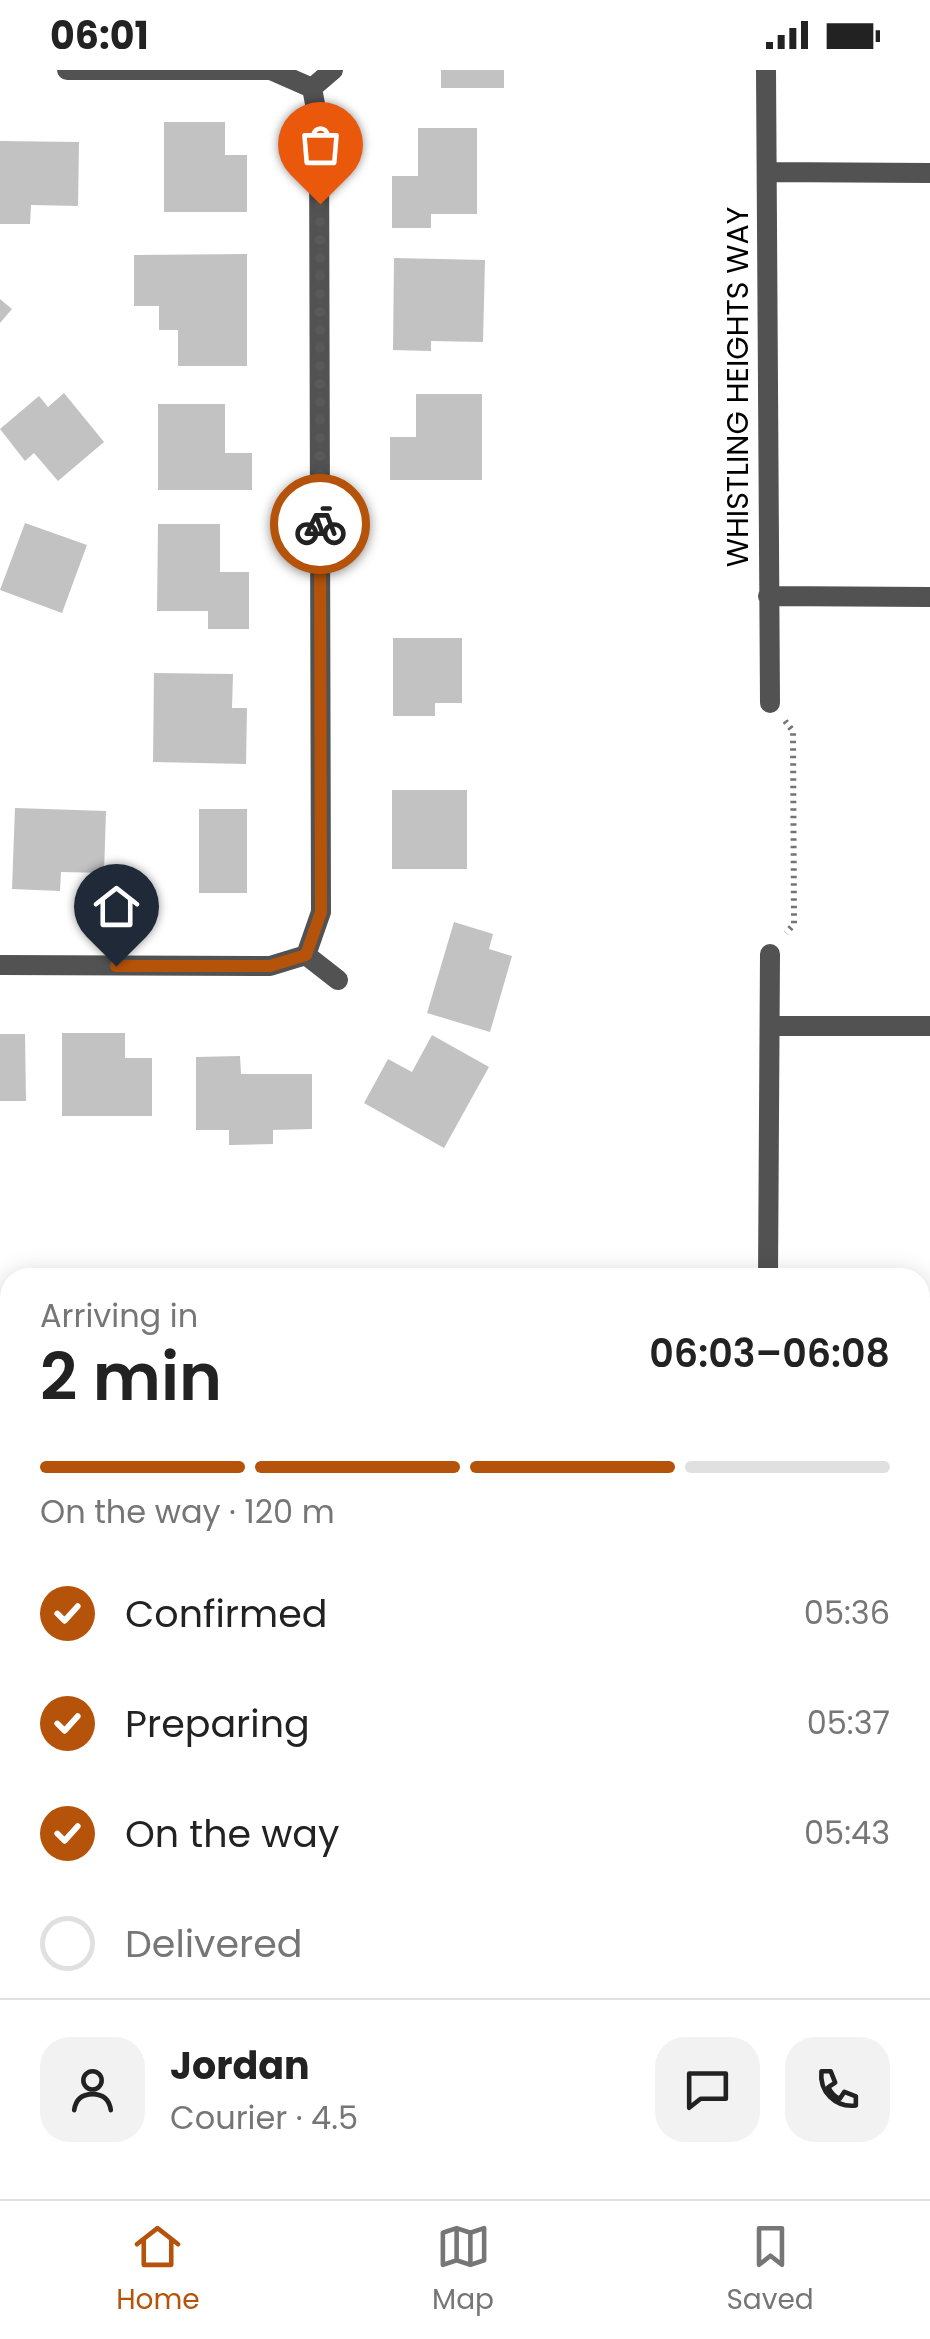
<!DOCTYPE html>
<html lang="en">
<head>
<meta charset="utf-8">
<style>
	:root { --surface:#fff; --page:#f2f2f2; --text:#222; --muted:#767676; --line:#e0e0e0; --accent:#b45309 }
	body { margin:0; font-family:Poppins,sans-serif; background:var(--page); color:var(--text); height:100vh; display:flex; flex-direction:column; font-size:38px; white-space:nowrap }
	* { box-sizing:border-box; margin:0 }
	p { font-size:32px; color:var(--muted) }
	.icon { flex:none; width:55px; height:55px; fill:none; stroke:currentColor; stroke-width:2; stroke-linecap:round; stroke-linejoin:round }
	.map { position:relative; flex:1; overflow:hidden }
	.side { position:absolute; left:0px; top:1198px; width:930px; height:932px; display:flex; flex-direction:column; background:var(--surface); border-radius:30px 30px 0 0; box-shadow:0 5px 25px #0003 }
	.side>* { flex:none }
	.pin { position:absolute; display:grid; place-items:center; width:85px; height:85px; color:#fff; margin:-102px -42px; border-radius:50% 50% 50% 0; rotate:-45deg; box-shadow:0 0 10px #0007 }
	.pin .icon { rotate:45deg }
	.courier { position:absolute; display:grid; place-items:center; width:100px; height:100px; margin:-50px; border:8px solid #b45309; border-radius:50%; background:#fff; color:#222; box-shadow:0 2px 12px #0007 }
	.summary em { font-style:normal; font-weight:600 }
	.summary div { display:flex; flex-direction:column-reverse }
	.summary { display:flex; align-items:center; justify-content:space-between; height:170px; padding:0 40px }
	h1 { font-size:65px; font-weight:600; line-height:75px }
	.bar { display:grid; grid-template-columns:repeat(4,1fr); gap:15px 10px; align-content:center; height:120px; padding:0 40px }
	.bar i { height:12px; border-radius:8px; background:var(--line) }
	.bar .selected { background:var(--accent) }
	.bar p { grid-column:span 4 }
	.line { display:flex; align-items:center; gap:25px; padding:0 40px; border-top:2px solid var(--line) }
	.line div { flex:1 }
	.round { display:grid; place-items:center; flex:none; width:105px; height:105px; border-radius:30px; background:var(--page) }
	ol { padding:0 40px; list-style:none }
	li { display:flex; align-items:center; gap:30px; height:110px }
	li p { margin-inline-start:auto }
	li .icon { padding:10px; border-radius:50%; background:var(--accent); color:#fff; stroke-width:4 }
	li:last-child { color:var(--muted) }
	li i { width:55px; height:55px; border:5px solid var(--line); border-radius:50% }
	.status { display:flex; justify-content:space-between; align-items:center; height:70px; padding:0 50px; background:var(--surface); direction:ltr }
	.status svg { height:28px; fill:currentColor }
	.tabs { display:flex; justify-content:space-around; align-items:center; height:140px; border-top:2px solid var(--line); background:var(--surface); font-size:28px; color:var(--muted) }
	.tabs a { display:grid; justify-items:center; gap:5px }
	.tabs .selected { color:var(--accent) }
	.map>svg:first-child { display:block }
</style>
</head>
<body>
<div class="status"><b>06:01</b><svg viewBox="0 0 49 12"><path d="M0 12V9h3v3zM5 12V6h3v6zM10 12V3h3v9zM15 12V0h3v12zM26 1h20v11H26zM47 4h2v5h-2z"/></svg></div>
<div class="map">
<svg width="930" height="2129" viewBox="0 0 930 2129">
	<rect width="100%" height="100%" fill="#fff"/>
	<path fill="#c2c2c2" d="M441,0H504V18H441Z
		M164,52H225V85H247V142H164Z
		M418,58H477V144H431V158H392V106H418Z
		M0,71L79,72L78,136L31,135L30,154H0Z
		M247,184V296H178V260H159V236H134V185Z
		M394,188L485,190L483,272L431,271V281L393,280Z
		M0,229L12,239L0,253Z
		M64,323L104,372L58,411L34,383L25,391L0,359L39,326L48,337Z
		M416,324H482V410H390V367H416Z
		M158,334H225V383H252V420H158Z
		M25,453L87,475L62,543L0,520Z
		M158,454H220V502H249V559H208V541H157Z
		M393,568H462V633H435V646H393Z
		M154,603L233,604L232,638H247L246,694L153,692Z
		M392,720H467V799H392Z
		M15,738L106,741L104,803L61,802L60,821L12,819Z
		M199,739H247V823H199Z
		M454,852L493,864L489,879L512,886L490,962L427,943Z
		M62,963H125V988H152V1046H62Z
		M0,964H25L26,1031H0Z
		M432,965L489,997L444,1078L364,1033L388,989L412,1002Z
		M240,986L241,1004H312V1059L273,1060V1074L229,1075V1060H196V987Z"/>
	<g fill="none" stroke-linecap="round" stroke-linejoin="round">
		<path stroke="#747474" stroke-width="6" stroke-dasharray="2.5 5" stroke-linecap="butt" d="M785,651L793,661L794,854L786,863
			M825,1208L868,1201L884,1208
			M920,1266L930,1259
			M920,1323L930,1327"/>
		<path stroke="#525252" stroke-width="20" d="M67,0H271L312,18
			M766,0L770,633
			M312,18L333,0
			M768,102L930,103
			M768,526L930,527
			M306,885L321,842L319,55L312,18
			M306,885L338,910
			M0,895L270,896L306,885
			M770,956H930
			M768,1208L770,884
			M920,1863L930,1857
			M0,1884H10
			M524,2129V2120"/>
	</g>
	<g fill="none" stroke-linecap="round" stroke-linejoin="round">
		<path stroke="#595959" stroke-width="10" stroke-dasharray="0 18" d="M320,134V454"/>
		<path stroke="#b45309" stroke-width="12" d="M116,896H270L306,885L321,842L320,454"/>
	</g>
	<g text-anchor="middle" stroke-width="10" stroke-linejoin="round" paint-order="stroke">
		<g font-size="30" fill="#000" stroke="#fff">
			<text transform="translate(738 317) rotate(-90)" y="10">WHISTLING HEIGHTS WAY</text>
		</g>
	</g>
</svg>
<div class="pin" style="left:320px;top:134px;background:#ea580c"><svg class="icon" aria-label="bag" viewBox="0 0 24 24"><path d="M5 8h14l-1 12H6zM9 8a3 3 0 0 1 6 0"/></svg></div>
<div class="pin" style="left:116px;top:896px;background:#1f2937"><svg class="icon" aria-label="home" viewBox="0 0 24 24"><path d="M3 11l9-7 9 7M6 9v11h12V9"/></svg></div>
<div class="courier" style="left:320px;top:454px"><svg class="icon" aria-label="bike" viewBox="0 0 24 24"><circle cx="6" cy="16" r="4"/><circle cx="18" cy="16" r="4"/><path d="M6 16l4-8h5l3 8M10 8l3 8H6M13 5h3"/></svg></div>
<section class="side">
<div class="summary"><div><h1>2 min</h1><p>Arriving in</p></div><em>06:03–06:08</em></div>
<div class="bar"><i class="selected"></i><i class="selected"></i><i class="selected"></i><i></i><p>On the way · 120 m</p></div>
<ol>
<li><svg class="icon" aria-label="check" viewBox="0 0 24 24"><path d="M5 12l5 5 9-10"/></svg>Confirmed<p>05:36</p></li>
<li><svg class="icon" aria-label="check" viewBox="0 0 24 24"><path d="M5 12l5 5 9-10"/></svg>Preparing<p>05:37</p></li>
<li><svg class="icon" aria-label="check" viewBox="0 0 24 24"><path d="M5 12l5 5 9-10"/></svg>On the way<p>05:43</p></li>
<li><i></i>Delivered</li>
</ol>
<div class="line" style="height:180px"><a class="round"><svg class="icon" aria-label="person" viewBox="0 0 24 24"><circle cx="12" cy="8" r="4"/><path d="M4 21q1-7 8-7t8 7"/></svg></a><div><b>Jordan</b><p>Courier · 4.5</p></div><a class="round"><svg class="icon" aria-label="chat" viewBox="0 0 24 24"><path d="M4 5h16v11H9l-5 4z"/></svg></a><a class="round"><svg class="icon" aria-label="phone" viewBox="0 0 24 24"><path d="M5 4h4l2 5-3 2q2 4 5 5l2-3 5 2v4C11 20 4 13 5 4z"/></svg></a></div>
</section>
</div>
<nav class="tabs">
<a class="selected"><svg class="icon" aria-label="home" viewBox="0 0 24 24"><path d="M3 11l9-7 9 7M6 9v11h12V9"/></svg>Home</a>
<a><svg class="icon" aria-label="map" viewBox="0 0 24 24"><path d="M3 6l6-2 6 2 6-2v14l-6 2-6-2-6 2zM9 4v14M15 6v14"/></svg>Map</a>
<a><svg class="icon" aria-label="saved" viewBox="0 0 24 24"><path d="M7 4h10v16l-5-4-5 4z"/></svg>Saved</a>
</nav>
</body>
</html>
